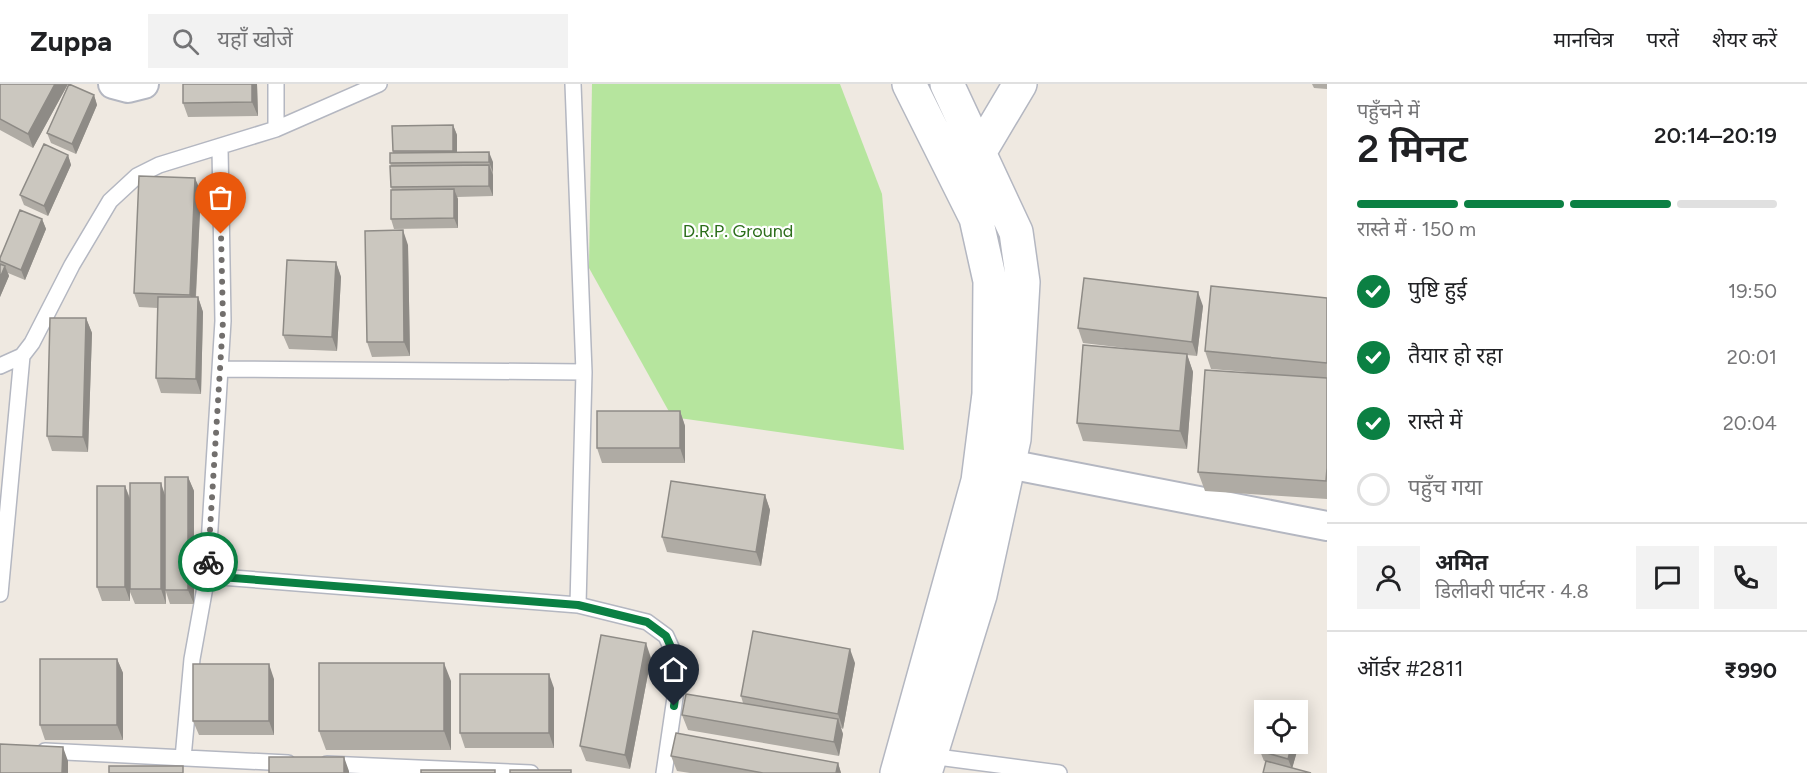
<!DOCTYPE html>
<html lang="hi">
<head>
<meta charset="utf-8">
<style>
	:root { --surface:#fff; --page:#f2f2f2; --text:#202124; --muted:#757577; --line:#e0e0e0; --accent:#0b8043 }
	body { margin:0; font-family:Figtree,"Noto Sans Devanagari",sans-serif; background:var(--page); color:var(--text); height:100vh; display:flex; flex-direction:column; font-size:22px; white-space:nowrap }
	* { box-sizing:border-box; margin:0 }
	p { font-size:20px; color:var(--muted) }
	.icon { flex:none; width:33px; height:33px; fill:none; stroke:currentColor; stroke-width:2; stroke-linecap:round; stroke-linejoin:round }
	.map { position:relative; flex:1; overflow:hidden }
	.details { display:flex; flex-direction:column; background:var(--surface); width:480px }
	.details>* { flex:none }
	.buttons { position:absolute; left:1254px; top:616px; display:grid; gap:12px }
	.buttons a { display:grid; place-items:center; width:54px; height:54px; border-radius:0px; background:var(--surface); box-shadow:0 3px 15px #0003; font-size:30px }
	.pin { position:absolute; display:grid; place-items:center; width:51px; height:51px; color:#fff; margin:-62px -26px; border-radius:50% 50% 50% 0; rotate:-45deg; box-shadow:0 0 6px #0007 }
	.pin .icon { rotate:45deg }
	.courier { position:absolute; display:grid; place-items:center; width:60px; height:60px; margin:-30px; border:4px solid #0b8043; border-radius:50%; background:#fff; color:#222; box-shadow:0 2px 8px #0007 }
	.summary em { font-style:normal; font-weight:600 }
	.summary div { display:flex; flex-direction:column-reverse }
	.summary { display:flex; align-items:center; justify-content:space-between; height:102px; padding:0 30px }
	h1 { font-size:39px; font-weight:600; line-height:45px }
	.bar { display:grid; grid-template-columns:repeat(4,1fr); gap:9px 6px; align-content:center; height:72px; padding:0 30px }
	.bar i { height:8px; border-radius:4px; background:var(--line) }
	.bar .on { background:var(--accent) }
	.bar p { grid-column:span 4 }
	.line { display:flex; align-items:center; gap:15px; padding:0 30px; border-top:2px solid var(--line) }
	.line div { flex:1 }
	.round { display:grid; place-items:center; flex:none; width:63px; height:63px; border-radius:0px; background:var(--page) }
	ol { padding:0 30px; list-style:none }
	li { display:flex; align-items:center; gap:18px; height:66px }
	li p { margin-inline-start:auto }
	li .icon { padding:6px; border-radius:50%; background:var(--accent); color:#fff; stroke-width:4 }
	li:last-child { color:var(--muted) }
	li i { width:33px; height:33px; border:3px solid var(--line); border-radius:50% }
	header { display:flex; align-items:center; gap:36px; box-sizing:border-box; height:84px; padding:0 30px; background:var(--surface); border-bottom:2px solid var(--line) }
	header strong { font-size:28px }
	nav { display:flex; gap:33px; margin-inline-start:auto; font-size:21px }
	.search { width:420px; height:54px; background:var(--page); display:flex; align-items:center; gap:15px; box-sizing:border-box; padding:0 21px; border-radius:0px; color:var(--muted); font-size:22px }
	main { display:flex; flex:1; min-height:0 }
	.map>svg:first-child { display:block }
</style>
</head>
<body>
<header>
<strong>Zuppa</strong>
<div class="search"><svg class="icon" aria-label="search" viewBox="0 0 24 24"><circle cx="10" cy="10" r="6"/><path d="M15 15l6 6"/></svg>यहाँ खोजें</div>
<nav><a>मानचित्र</a><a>परतें</a><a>शेयर करें</a></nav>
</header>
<main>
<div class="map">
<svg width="1327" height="689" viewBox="0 0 1327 689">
	<rect width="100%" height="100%" fill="#efe9e1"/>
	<path fill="#b6e59e" d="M592,0H840L882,110L904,366L672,333L589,184Z"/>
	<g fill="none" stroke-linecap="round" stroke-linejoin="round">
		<defs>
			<path id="service" d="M276,0V45
				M573,0L584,288L578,521
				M220,64L223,237L207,492L578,521L647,538L666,552L675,572L677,600L664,689
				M0,282L22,272L32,259L72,181L110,117L137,92L159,81L276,45L379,0
				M220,285L584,288
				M0,510L22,272
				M45,667L288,679
				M930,672L1059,689
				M183,674L192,575L207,492
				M327,680L531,689"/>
			<path id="minor" d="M113,0L128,4L144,0
				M1008,380L1327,442"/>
			<path id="secondary" d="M970,84L1020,0
				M897,689L978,397L989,310L990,197L976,134L909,0
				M925,689L980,511L1014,355L1023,198L1016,148L947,0"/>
		</defs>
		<use href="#service" stroke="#b4b7c1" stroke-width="18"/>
		<use href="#minor" stroke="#b4b7c1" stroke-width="32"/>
		<use href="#secondary" stroke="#b4b7c1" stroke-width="36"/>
		<use href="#service" stroke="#fff" stroke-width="15"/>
		<use href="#minor" stroke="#fff" stroke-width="28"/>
		<use href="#secondary" stroke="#fff" stroke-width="33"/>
	</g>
	<path fill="#afaba4" d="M0,0H68L33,64L0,46Z
		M257,0L258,32L188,33L183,19Z
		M1312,0H1327V5L1314,4Z
		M94,11L97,21L76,70L51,59L47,49Z
		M453,41L457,51V68L493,78V112L457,113L458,115V144L394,145L391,135L392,106L391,103V82L390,79L393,69V67Z
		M68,71L71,81L48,132L24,121L20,111Z
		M201,108L196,213H198L203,228L201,310L161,309L156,294L158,224L139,223L134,209Z
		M42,135L46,145L25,196L8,189L9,192L0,213V174Z
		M408,161L410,272L372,273L367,258Z
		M336,178L341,193L337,267L289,265L283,251Z
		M1327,214V415L1205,407L1198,388L1247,288L1211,285L1205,267Z
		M1203,222L1197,272L1187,271L1193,288L1187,365L1083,357L1077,339L1151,267L1083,259L1078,244Z
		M86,234L92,249L88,368L52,367L47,352Z
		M680,327L685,342V379H602L597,364Z
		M188,393L194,407V520H170L166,508V520H135L130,508V517H102L97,503L125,402L130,414L165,411Z
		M765,411L770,426L761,482L667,468L662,453Z
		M651,574L630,685L586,677L580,662Z
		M117,575L123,589V656H45L40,641Z
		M855,579L843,645L841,644L843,650L839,672L688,646L682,631L743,619L741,612Z
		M274,595V651H199L193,637Z
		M451,597V666H326L319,647Z
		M554,604V664H465L460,649Z
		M1302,650L1292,684L1264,677L1260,667Z
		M671,672L838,679L841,689H690L677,687Z"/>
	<path fill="#8e8b86" d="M55,0H68L33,64L28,50Z
		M252,0H257L258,32L252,18Z
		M94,11L97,21L76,70L72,60Z
		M453,41L457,51V77L453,67Z
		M489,68L493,78V88L489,78Z
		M68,71L71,81L48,132L44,122Z
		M489,81L493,91V112L489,102Z
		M195,94L201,108L195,225L190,211Z
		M454,105L458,115V144L454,134Z
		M42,135L46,145L25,196L21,186Z
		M403,146L408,161L410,272L404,258Z
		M336,178L341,193L337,267L332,253Z
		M5,182L9,192L0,213V194Z
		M1198,208L1203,222L1197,272L1192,258Z
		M198,213L203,228L201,310L196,295Z
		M86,234L92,249L88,368L83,353Z
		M1187,270L1193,288L1187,365L1180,347Z
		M680,327L685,342V379L680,364Z
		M188,393L194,407V520L188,506Z
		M161,399L166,414L165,506L166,520L161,505Z
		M125,402L130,416V517L125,503Z
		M765,411L770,426L761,482L756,468Z
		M646,559L651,574L630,685L625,671Z
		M850,565L855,579L843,645L838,630Z
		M117,575L123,589V656L117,641Z
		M444,579L451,597V666L444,647Z
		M269,580L274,595V651L269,637Z
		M549,590L554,604V664L549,649Z
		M838,635L843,650L839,672L834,658Z
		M1298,640L1302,650L1292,685L1288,675L1292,660H1298Z
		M63,663L68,677V689H62Z
		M344,673L349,687V689H344Z
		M838,679L841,689H836Z"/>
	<path fill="#cbc7bf" stroke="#8e8b86" stroke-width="1.5" d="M0,0H55L28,50L0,35Z
		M69,0L94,11L72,60L47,49Z
		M183,0H252V18L183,19Z
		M453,41V67H393L392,42Z
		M44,60L68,71L44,122L20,111Z
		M489,68V78L390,79V69Z
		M489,81V102L391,103L390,82Z
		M139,92L195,94L190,211L134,209Z
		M454,105V134L391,135V106Z
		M20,126L42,135L21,186L0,177V174Z
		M403,146L404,258H367L365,147Z
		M287,176L336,178L332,253L283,251Z
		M0,180L5,182L0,194Z
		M1084,194L1198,208L1192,258L1078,244Z
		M1211,202L1327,214V279L1205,267Z
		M158,213H198L196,295L156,294Z
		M50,234H86L83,353L47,352Z
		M1083,261L1187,270L1180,347L1077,339Z
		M1205,286L1327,294V384L1326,397L1198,388Z
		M597,327H680V364H597Z
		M165,393H188V506H165Z
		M671,397L765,411L756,468L662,453Z
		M130,399H161V505H130Z
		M97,402H125V503H97Z
		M753,547L850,565L838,630L741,612Z
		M601,551L646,559L625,671L580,662Z
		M40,575H117V641H40Z
		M319,579H444V647H319Z
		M193,580H269V637H193Z
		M460,590H549V649H460Z
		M686,610L838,635L834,658L682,631Z
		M676,649L838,679L836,689H763L671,672Z
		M1264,651V660H1292L1288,675L1260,667Z
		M0,660L63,663L62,689H0Z
		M269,673H344V689H269Z
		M1266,677L1311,689H1263Z
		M109,682H183V689H109Z
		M421,686H495V689H421Z
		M510,686H571V689H510Z"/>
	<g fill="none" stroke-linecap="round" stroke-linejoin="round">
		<path stroke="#726f6d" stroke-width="6" stroke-dasharray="0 10.8" d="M208,478L223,237L221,150"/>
		<path stroke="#0b8043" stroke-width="8" d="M208,478L207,492L578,521L647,538L666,552L675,572L677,600L674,622"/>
	</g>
	<g text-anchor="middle" stroke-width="4.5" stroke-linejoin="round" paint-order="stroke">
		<g font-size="18" fill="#2c6e1b" stroke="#fff">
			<text x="738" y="153">D.R.P. Ground</text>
		</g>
	</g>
</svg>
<div class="buttons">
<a><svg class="icon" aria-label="locate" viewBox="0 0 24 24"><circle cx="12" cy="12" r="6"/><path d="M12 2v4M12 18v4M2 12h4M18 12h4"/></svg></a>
</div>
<div class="pin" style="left:221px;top:150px;background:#ea580c"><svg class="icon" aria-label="bag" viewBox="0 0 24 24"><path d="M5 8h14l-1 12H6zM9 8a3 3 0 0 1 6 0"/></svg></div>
<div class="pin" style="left:674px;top:622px;background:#1f2937"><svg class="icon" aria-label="home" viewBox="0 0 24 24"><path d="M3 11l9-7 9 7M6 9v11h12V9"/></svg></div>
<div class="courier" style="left:208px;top:478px"><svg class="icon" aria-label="bike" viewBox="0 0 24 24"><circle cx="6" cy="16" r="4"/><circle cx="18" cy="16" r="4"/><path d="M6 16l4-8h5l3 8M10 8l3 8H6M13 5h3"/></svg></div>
</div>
<section class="details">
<div class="summary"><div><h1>2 मिनट</h1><p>पहुँचने में</p></div><em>20:14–20:19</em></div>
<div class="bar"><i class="on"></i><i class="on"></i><i class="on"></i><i></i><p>रास्ते में · 150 m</p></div>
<ol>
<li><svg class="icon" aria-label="check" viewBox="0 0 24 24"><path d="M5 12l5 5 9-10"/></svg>पुष्टि हुई<p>19:50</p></li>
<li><svg class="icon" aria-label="check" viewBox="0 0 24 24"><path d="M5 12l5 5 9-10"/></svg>तैयार हो रहा<p>20:01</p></li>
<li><svg class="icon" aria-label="check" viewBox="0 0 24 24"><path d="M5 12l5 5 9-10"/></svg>रास्ते में<p>20:04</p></li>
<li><i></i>पहुँच गया</li>
</ol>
<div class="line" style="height:108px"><a class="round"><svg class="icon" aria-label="person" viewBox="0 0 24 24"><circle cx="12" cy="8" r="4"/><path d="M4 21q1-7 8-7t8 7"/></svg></a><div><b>अमित</b><p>डिलीवरी पार्टनर · 4.8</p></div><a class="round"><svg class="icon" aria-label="chat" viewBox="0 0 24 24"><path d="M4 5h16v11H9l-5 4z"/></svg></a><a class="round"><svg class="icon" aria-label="phone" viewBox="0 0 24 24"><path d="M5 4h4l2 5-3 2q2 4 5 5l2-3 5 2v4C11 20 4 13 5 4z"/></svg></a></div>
<div class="line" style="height:78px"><div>ऑर्डर #2811</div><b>₹990</b></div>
</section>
</main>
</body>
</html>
